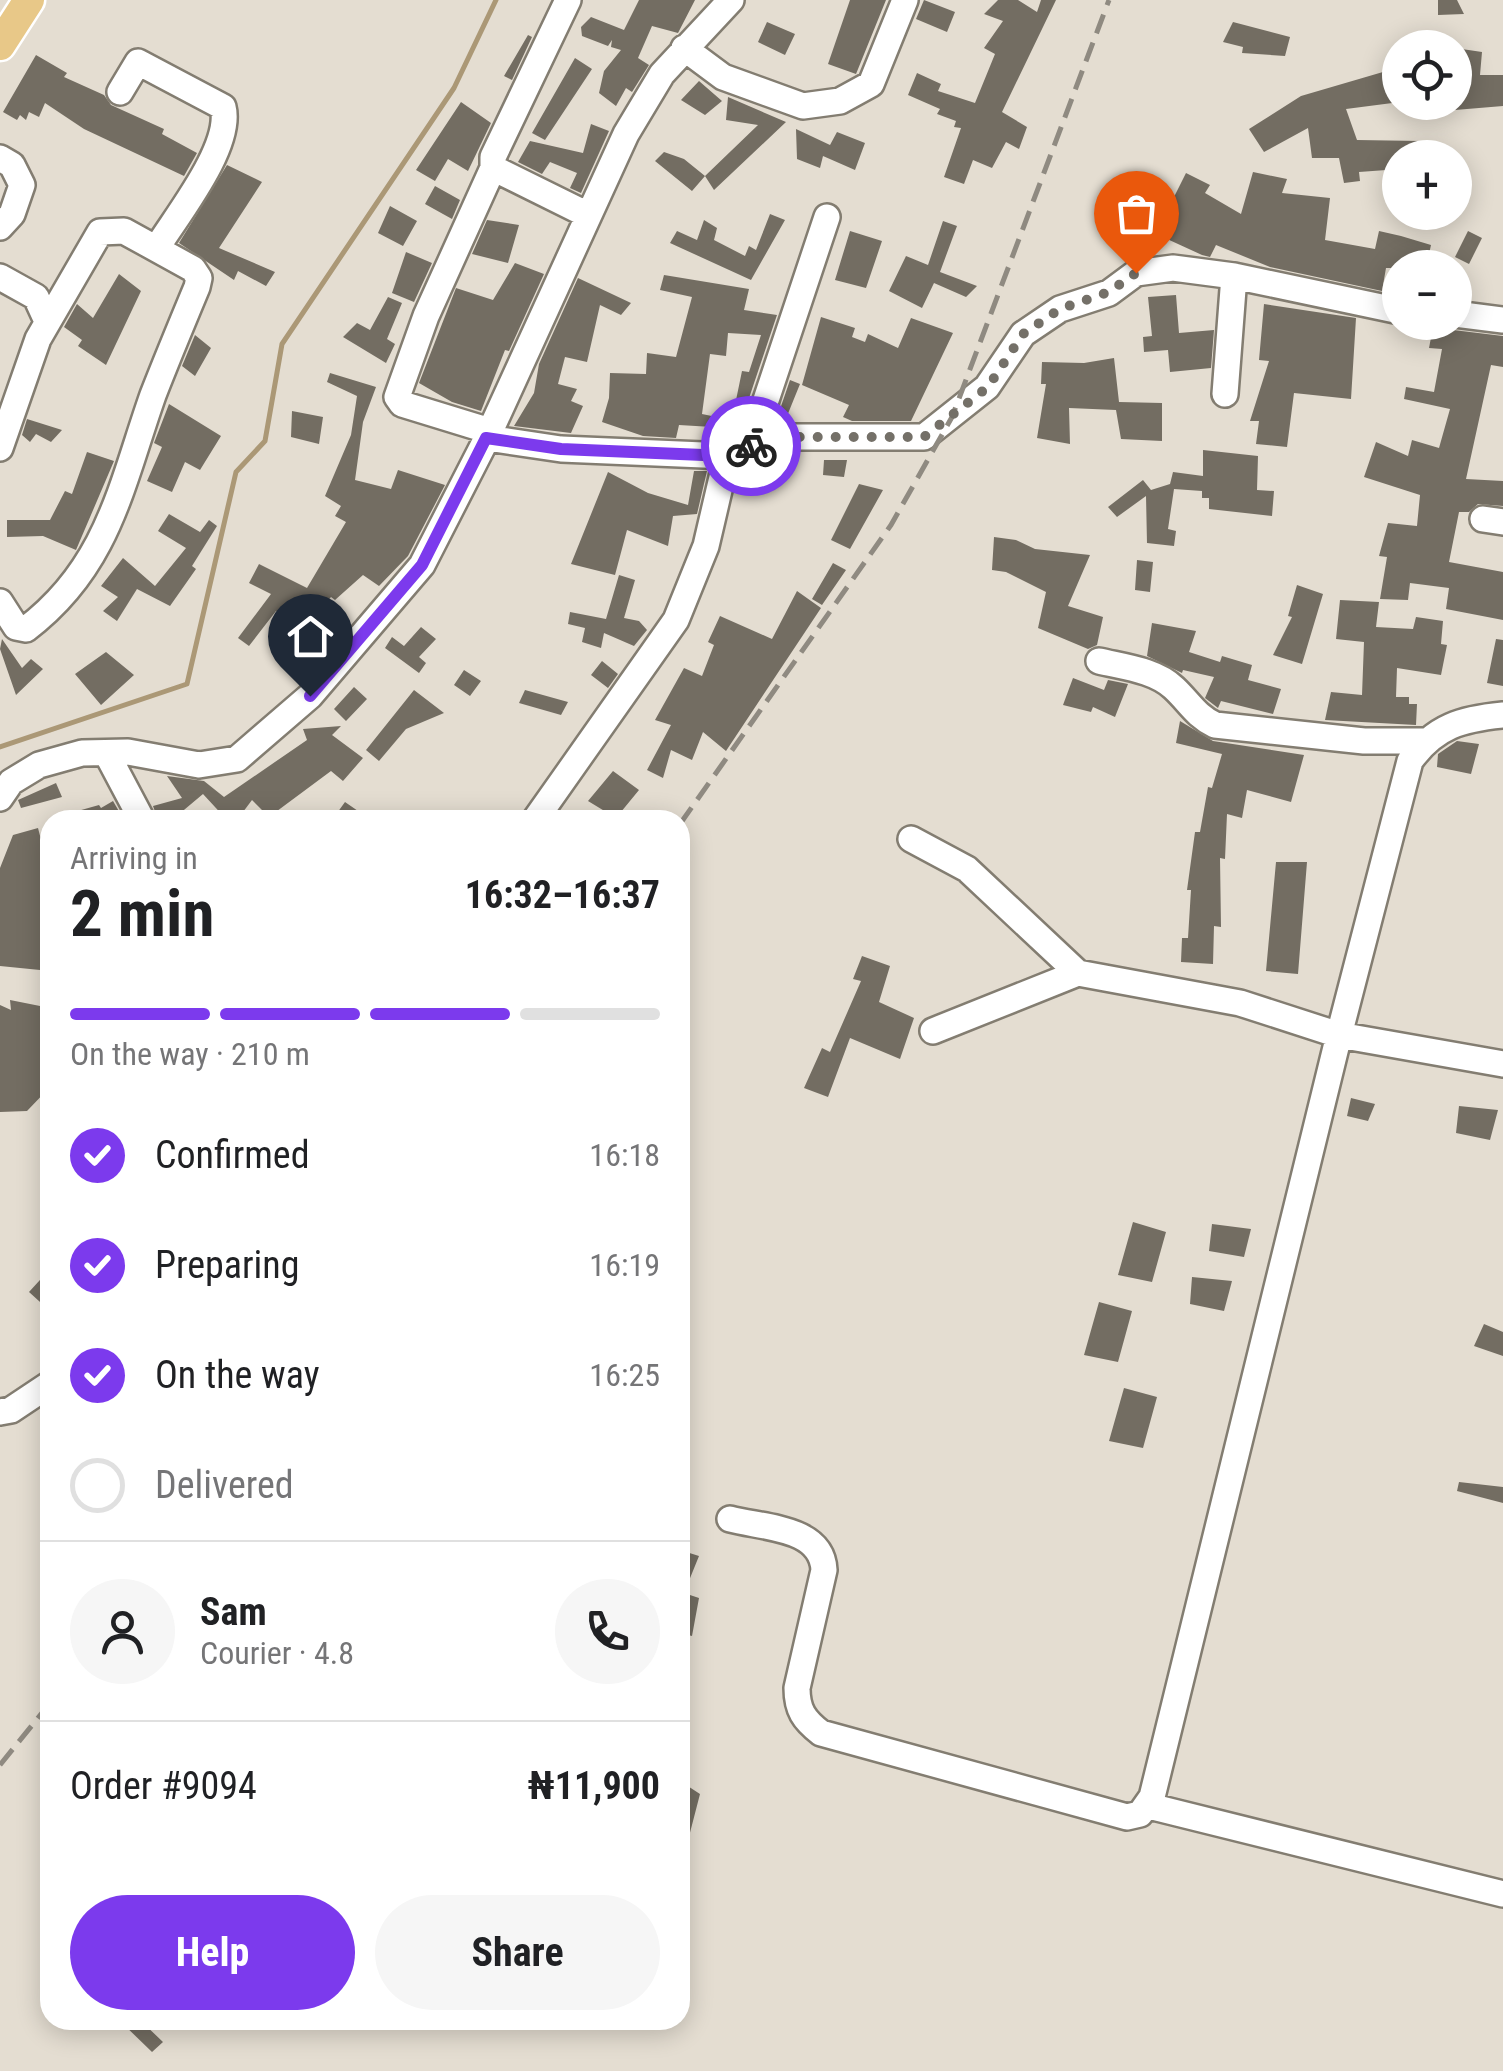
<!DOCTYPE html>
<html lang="en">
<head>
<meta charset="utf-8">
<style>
	:root { --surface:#fff; --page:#f6f6f6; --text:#202124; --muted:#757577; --line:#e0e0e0; --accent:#7c3aed }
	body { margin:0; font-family:"Roboto Condensed",sans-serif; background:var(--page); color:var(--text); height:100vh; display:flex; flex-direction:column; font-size:38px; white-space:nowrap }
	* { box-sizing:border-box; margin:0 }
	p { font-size:32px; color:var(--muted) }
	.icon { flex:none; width:55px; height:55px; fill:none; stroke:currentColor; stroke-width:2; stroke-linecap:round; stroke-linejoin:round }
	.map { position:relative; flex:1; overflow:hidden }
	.drawer { position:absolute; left:40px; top:810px; width:650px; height:1220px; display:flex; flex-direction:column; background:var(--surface); border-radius:30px; box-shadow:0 5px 25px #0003 }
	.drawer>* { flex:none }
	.controls { position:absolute; left:1382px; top:30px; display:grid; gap:20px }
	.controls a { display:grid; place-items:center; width:90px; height:90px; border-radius:50%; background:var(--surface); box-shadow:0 5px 25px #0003; font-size:50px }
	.pin { position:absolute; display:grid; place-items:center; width:85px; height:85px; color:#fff; margin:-102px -42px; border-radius:50% 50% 50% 0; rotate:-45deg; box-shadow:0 0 10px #0007 }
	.pin .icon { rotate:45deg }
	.courier { position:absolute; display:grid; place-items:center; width:100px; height:100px; margin:-50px; border:8px solid #7c3aed; border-radius:50%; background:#fff; color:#222; box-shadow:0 2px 12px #0007 }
	.headline em { font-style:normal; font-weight:700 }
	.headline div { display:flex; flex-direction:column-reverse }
	.headline { display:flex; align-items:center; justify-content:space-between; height:170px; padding:0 30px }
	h1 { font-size:65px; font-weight:700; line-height:75px }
	.bar { display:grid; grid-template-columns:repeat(4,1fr); gap:15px 10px; align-content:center; height:120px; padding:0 30px }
	.bar i { height:12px; border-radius:8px; background:var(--line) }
	.bar .on { background:var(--accent) }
	.bar p { grid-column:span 4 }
	.line { display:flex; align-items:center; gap:25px; padding:0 30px; border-top:2px solid var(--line) }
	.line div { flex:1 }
	.round { display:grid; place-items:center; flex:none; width:105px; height:105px; border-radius:52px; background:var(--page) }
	ol { padding:0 30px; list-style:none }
	li { display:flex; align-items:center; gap:30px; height:110px }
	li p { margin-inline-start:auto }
	li .icon { padding:10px; border-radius:50%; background:var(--accent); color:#fff; stroke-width:4 }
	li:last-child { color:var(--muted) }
	li i { width:55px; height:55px; border:5px solid var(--line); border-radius:50% }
	.primary-button { display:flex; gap:20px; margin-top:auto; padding:20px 30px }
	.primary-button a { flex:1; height:115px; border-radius:60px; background:var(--accent); color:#fff; font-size:40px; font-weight:700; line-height:115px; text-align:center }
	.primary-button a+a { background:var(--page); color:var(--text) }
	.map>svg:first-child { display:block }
</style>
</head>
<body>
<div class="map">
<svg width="1503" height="2071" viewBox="0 0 1503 2071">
	<rect width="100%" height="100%" fill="#e4ddd1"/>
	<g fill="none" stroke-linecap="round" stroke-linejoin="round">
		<path stroke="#ab9876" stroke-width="5" d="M0,747L187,684L236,472L265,441L282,344L454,88L496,0"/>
	</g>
	<path fill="#736d62" d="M639,0H695L678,33L652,26L638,58L649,65L632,92L626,88L616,106L599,93L604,71L621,50L611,47L612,40L608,46L582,36L581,27L591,17L624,30Z
		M850,0H886L856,74L828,64Z
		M924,0L955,12L947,32L916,19Z
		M998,0H1018L1037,12L1041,0H1056L1002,112L1027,127L1019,149L1006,142L992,168L973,160L964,184L944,177L961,128L954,127L956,121L937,114L940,109L908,95L917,73L941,84L938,91L975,103L995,54L984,48L1003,21L984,14Z
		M1438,0H1457L1464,14L1438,15Z
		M767,22L795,34L785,55L758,42Z
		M1233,22L1290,37L1285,56L1242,53L1243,47L1223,42Z
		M528,35L532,37L512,80L504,76Z
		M1455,48L1482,52L1480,75H1503V106L1455,110Z
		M36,55L67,73L64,77L104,95L111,105L164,129L162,134L197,153L184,176L84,129L45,103L39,117L29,112L26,120L20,115L17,120L3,112Z
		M575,58L592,69L545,140L532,133Z
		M1400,67V102L1346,109L1357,140L1421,141L1422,158H1400V169L1359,172L1360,181L1344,183L1339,158H1312L1308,128L1264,152L1249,129L1301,96Z
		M699,81L722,101L705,115L681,100Z
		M728,97L786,122L714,190L705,176L758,125L726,120Z
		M461,102L491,123L468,171L448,159L435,181L416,170Z
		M591,124L609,131L581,193L570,188L577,173L550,162L542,174L518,162L530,141L583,153Z
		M796,129L830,145L837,132L865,143L855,170L823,156L820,168L797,159Z
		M664,152L684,159L705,176L692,191L655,161Z
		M227,165L262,182L219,248L275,272L266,286L238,271L234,280L179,243Z
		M1253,172L1287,179L1282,193L1330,198L1325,240L1375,249L1379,231L1401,236L1431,245L1426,268H1386L1382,291L1270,267L1216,245L1210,257L1202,255L1154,233L1144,253L1099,230L1110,208L1125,216L1146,181L1174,197L1186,173L1210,185L1205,193L1241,214Z
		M435,186L460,200L452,219L425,204Z
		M390,206L417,221L403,246L378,233Z
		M770,214L785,220L751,280L670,243L677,231L697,240L704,220L717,228L714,240L745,256L749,246L756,250Z
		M487,220L519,225L508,263L472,254Z
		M943,221L957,226L940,272L977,286L966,297L934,283L922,308L889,291L906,256L928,265Z
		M850,231L882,241L866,288L835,280Z
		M1468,231L1482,238L1469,264L1455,257Z
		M406,252L432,263L414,302L392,293Z
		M515,263L544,274L509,351L505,350L481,411L452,402L419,383L456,288L493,300Z
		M119,274L141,291L106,365L78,346L82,340L64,327L77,304L93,318Z
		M664,275L749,289L744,310L777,315L746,407L735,405L742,371L749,372L761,335L728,333L726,356L710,354L702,414L731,420L729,428L679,425L676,438L643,436L602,422L609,398L610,373L646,374L647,353L676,357L692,297L660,290Z
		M578,278L631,303L621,315L600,305L587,362L565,357L558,384L577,389L571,401L583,406L571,433L514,426L534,393L539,364Z
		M1176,295L1179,333L1214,330L1211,368L1170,372L1168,350L1144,352L1143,337L1152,336L1148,297Z
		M388,297L402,303L387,339L395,344L386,363L343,337L357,323L370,330Z
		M1264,304L1356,318L1351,399L1294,393L1287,447L1256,444L1259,421H1250L1269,361L1259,360Z
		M821,317L855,328L852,337L865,342L868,334L898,348L911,318L953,333L911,421H852L843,417L849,405L802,385Z
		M1434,322L1453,330L1503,336V367L1491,365L1466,479L1503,481V506L1478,504L1469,512H1459L1449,562L1503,572V620L1446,609L1449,588L1410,583L1408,600L1380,599L1387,557L1379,556L1388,523L1417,526L1420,495L1364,477L1376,442L1408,456L1412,440L1439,448L1450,409L1404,399L1406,387L1434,392L1442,349L1429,348Z
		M195,335L211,348L195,376L182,366Z
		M1114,358L1119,402L1162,403V441L1121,439L1116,410L1069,408L1070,444L1037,438L1046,384H1041L1042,362L1084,363Z
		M330,373L376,387L363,422L355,480L391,489L398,470L445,485L408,556L379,586L363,575L335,600L331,597L300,633L276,611L249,646L238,638L271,594L249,583L259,564L307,588L346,522L335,516L341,506L325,496L351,435L357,396L327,382Z
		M790,380L800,384L785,421L777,418Z
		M169,404L221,436L200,470L185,462L172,492L147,481L162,447L154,443Z
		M292,411L323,417L319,444L291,437Z
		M27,419L62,430L51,442L36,434L30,442L22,435Z
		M1203,450L1258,456L1257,490L1274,491L1272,516L1209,509V498H1202V491L1174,489L1168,529L1176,531L1174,546L1147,543L1146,496L1117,517L1108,507L1143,480L1151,490L1170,484L1173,472L1203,476Z
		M87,452L114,461L76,550L43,536L7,537V520H50L65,491L72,494Z
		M824,460H847L844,477L823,475Z
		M694,471H707L697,514L673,516L668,546L627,530L615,575L571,564L608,472L648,493L688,505Z
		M859,484L883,490L850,549L831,540Z
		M169,514L200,532L209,520L217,526L192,566L196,569L170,606L137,589L117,621L103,611L118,597L101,586L123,558L155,586L186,548L158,531Z
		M994,537L1016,540L1035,549L1090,555L1068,606L1103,617L1097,645L1088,649L1038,628L1046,592L1006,572L992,570Z
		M1137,560L1153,562L1150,592L1135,590Z
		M833,563L846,570L822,605L812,599Z
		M619,575L635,580L624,618L639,621L647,630L634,646L604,633L601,648L582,642L585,628L568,624L570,612L606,619Z
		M1297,585L1323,594L1302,664L1273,655L1292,617L1288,616Z
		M797,591L821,608L726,751L703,732L692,760L671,750L663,778L647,770L671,725L655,720L684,668L702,676L714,645L708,642L720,616L772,639Z
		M1340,600L1379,602L1376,627L1413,629L1416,617L1443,621L1441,644L1447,645L1441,675L1397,668L1396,697H1409V704H1417L1416,725L1325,720L1331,692L1362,695L1364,642L1336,639Z
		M1152,623L1196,631L1189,652L1220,662L1222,656L1252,665L1248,680L1281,689L1273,714L1221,701L1218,708L1205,698L1214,677L1183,670L1182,673L1147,656Z
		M421,627L436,639L419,657L426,663L419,673L385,648L392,637L404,646Z
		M2,639L22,668L31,659L43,669L16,695L0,649Z
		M1496,639L1503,640V686L1487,683Z
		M106,652L134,675L101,705L75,674Z
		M602,661L618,674L608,688L591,675Z
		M464,670L481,681L470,696L454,685Z
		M1073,678L1104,690L1108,680L1128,684L1115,717L1093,707L1091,712L1063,705Z
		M354,687L367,699L346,721L334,709Z
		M414,690L444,713L406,729L379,761L366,750Z
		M525,690L568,702L561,715L519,703Z
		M1180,721L1213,741L1304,755L1291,802L1247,790L1242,818L1227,814L1225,859L1220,858L1221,927L1214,926L1213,964L1181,962L1182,938H1188L1191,890H1187L1195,832H1200L1208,787L1212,788L1222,754L1176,743Z
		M341,726L332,735L363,758L343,781L331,771L269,817L252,800L237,820H227L203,794L172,820H158L153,806L182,798L167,776L204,781L224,797L307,740L303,729Z
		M1457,741L1479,744L1471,774L1437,767L1438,754Z
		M613,771L639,790L616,818L588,801Z
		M56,783L62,797L21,808L18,800Z
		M113,801L124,820H60V816L99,805L101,808Z
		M345,802L371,820H332Z
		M38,828L45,855L50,856V908L44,944H50V971L0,966V868L13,835Z
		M1276,862H1307L1298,974L1266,971Z
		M862,956L890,966L879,1002L914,1018L900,1059L850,1038L828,1097L804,1088L822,1048L830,1052L861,981L853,979Z
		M10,1000L50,1008V1087L27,1111L0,1112V1005L11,1010Z
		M1351,1098L1375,1104L1368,1121L1347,1116Z
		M1459,1106L1498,1110L1490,1140L1456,1133Z
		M1133,1222L1166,1232L1152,1282L1118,1275Z
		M1212,1224L1251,1229L1244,1257L1209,1251Z
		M50,1269V1311L29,1292Z
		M1192,1277L1232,1281L1224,1311L1190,1304Z
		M1099,1302L1132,1311L1118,1362L1084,1355Z
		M1484,1324L1503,1332V1356L1474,1346Z
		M1124,1388L1157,1397L1143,1448L1109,1441Z
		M1459,1482L1503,1487V1503L1457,1491Z
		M680,1550L699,1556L684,1593L699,1598L692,1636L680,1633Z
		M680,1781L700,1794L685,1852L680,1851Z
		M119,2020H140L163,2042L152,2052Z"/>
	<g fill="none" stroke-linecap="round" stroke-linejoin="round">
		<defs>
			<path id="minor" d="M568,0L493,157V168L586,214
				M684,48L723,77L803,106L840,101L871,84L905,0
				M120,92L138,62L223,107C233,145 178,214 158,246
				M0,158L12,165L22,185L12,214L0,227
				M0,277L36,297L47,321
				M1455,314L1503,320
				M1225,394L1234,276L1400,311
				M490,431L402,404L397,397L426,316L493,168
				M756,437H924L987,387L1023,334L1060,309L1109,293L1136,273L1173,268L1234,276
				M487,438L561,449L727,456L749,451L827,217
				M0,448L38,339L100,232L124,231L193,269L199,278L197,287C182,323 167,359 153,395C121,486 108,567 26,629L16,627L0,602
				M1483,519L1503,522
				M1099,661C1124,667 1155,670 1174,688C1190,703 1195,715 1215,725L1364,741H1424
				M107,754L142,820
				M0,798L11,782L39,765L82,753L128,752L199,765L237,759L310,696L422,565L487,438L626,134L662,74L731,0
				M535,820L676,620L706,546L727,456
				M911,839L967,869L1078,973
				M933,1031L1078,973L1240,1003L1339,1035L1410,761C1435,726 1462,719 1503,715
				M0,1412L11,1410L50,1384
				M730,1519C764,1528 822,1527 824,1570L797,1688C797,1710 804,1720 821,1733L1127,1817L1140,1814L1152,1797L1339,1035L1503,1064
				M1149,1806L1503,1894"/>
			<path id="major" d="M0,45L29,0"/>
		</defs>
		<use href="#minor" stroke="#837d71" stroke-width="30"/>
		<use href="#major" stroke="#fff" stroke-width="35"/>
		<use href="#minor" stroke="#fff" stroke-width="25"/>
		<use href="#major" stroke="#e8c888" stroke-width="30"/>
		<path stroke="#8f8a81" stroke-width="5" stroke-dasharray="20 10" stroke-linecap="butt" d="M680,824L891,525L952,417L1109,0
			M0,1765L50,1703"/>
	</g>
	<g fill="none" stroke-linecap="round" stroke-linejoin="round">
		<path stroke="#747068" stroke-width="10" stroke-dasharray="0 18" d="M751,446L756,437H924L988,387L1023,334L1060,309L1109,292L1136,273"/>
		<path stroke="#7c3aed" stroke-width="12" d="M310,696L422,565L486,438L561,449L727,456L749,451L751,446"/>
	</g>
</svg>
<div class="controls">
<a><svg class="icon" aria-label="locate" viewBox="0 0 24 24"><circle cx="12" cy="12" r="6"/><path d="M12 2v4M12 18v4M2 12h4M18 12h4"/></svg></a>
<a>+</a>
<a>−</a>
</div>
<div class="pin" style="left:1136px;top:273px;background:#ea580c"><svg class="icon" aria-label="bag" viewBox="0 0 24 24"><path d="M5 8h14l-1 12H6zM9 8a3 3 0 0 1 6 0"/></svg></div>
<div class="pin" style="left:310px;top:696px;background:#1f2937"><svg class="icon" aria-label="home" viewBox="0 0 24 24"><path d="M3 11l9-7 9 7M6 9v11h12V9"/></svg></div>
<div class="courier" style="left:751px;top:446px"><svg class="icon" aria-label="bike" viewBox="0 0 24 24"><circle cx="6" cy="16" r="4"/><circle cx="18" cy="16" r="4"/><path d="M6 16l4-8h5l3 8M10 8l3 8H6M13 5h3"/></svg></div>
<section class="drawer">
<div class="headline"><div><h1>2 min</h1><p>Arriving in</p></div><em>16:32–16:37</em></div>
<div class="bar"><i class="on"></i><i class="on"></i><i class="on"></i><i></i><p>On the way · 210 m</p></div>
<ol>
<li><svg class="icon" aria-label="check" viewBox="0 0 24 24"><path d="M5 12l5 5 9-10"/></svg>Confirmed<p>16:18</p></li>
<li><svg class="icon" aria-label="check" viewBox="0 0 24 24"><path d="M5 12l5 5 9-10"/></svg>Preparing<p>16:19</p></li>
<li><svg class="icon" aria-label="check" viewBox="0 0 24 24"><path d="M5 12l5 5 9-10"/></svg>On the way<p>16:25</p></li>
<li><i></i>Delivered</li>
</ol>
<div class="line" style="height:180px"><a class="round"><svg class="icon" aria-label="person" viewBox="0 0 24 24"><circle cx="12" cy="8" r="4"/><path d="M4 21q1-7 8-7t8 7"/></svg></a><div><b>Sam</b><p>Courier · 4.8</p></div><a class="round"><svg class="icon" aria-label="phone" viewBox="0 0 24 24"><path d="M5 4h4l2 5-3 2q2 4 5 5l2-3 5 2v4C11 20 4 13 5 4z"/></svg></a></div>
<div class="line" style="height:130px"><div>Order #9094</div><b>₦11,900</b></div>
<div class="primary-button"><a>Help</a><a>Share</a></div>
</section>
</div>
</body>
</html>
